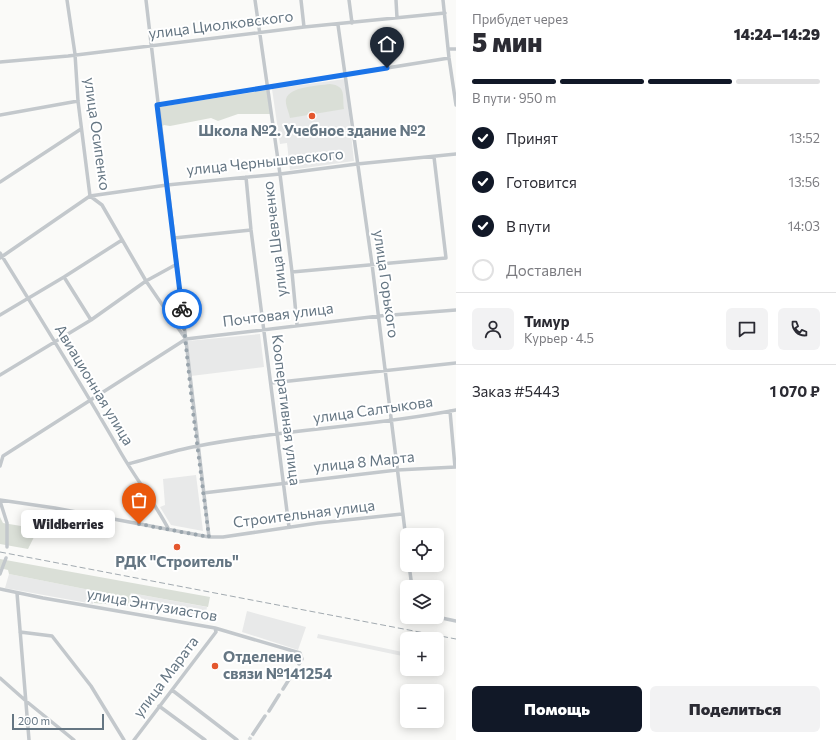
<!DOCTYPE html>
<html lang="ru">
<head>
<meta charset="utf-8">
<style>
	:root { --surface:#fff; --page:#f2f2f3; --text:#2b2b33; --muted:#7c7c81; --line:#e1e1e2; --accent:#111827 }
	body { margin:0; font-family:Commissioner,sans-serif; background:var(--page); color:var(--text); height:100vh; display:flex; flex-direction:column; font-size:15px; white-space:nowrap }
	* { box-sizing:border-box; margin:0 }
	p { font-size:13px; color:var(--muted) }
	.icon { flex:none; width:22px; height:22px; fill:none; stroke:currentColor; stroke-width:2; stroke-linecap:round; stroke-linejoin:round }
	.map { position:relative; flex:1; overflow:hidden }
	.sheet { display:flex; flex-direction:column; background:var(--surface); width:380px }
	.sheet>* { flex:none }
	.buttons { position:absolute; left:400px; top:528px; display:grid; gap:8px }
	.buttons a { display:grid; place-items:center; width:44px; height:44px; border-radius:6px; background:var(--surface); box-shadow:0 2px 10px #0003; font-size:20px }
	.scale { position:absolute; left:12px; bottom:10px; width:92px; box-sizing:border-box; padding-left:4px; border:2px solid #657683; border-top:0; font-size:11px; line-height:14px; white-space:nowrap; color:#657683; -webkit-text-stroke:3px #fff; paint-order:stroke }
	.pin { position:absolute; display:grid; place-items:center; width:34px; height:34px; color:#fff; margin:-41px -17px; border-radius:50% 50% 50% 0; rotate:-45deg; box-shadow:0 0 4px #0007 }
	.pin .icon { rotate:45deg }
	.courier { position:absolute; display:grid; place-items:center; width:40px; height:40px; margin:-20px; border:3px solid #1a73e8; border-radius:50%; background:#fff; color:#222; box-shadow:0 1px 5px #0007 }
	.bubble { position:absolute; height:28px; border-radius:6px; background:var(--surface); box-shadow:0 2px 10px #0003; font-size:13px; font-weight:800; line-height:28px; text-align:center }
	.summary em { font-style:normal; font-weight:800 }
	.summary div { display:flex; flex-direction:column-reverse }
	.summary { display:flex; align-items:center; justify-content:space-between; height:68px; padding:0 16px }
	h1 { font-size:26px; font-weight:800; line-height:30px }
	.bar { display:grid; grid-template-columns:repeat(4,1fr); gap:6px 4px; align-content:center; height:48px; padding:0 16px }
	.bar i { height:5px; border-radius:3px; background:var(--line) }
	.bar .active { background:var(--accent) }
	.bar p { grid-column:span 4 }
	.line { display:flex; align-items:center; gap:10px; padding:0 16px; border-top:1px solid var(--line) }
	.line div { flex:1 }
	.round { display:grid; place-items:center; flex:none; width:42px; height:42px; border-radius:6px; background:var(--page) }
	ol { padding:0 16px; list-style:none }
	li { display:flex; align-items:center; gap:12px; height:44px }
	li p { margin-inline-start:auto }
	li .icon { padding:4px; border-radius:50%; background:var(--accent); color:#fff; stroke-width:4 }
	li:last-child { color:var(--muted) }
	li i { width:22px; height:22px; border:2px solid var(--line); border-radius:50% }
	.action { display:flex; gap:8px; margin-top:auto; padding:8px 16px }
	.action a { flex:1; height:46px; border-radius:6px; background:var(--accent); color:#fff; font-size:16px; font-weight:800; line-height:46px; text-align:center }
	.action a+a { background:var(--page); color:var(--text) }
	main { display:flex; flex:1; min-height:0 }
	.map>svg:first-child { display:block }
</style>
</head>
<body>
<main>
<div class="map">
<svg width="456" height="740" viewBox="0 0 456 740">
	<rect width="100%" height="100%" fill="#fafaf8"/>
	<path fill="#e8e9e9" d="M345,79L354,161L290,170L287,143L280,144L272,89Z
		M260,334L264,367L191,376L187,341Z
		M196,475L203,531L171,525L160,507L165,505L163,479Z
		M9,574L95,591L93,604L5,588Z
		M131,593L207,607L205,618L129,606Z
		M247,611L306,627L298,650L242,632Z
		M318,634L407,653V657L317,638Z"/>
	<path fill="#dadfd7" d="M330,84C347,86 342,96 344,109L290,118C289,112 285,105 286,99C290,86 318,86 330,84Z
		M267,90L271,114H238L218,121L211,118L170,126L164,125L160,128L159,107Z
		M0,517L3,523L27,527L29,534L35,535L28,549L0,544Z
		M0,559L210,597L208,607L131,593L128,606L94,603L95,591L9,574L8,570L0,568Z"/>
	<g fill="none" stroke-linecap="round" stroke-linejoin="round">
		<path stroke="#d5d9db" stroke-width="3.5" stroke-dasharray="3.5 2" stroke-linecap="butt" d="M249,740L253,734"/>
		<path stroke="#c3c8cc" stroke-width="3.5" d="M67,0L75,54L78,101L90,196L102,205L146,281L185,338
			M146,0L209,537
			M255,0L280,174L292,272L297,325
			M301,0L304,27
			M349,0L352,23
			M396,0L397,18
			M443,0L449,58L456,105
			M338,25L372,264L407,547
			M449,49H456
			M0,62L68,56L304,27L445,13
			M157,105L449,58
			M0,115L78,101
			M246,177L251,230L289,527
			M0,182L81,129
			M174,238L251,230
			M0,253C41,319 82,385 121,453C136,479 155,503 169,530
			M0,258L90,196L167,185L280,174L357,164L456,154
			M292,272L446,258L434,157
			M64,277L91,320
			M0,315L64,277L122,240
			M0,375L91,320L146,281L177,264
			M271,383L456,363
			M450,411L455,467
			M128,464C151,458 175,450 198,446C283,429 371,427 456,410
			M0,466L3,456L186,339L379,316L456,310
			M203,493L397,470L456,467
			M0,500L55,508L209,537H223L318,523L402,514
			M0,501L7,523V547
			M409,565L412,587
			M0,574L6,558
			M0,589L43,598L215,628L300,653L302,659L299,664
			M17,593L29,740
			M437,617L456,621
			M20,632L52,636L91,686L124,740
			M0,678L26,701L74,740
			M283,689L295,670
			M172,690L237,740
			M159,706L205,740
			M269,711L279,695
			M253,734L265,716
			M134,740L216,632L215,628"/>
		<path stroke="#a2aab0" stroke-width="1" stroke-dasharray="6 3" stroke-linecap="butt" d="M0,552L456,639"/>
	</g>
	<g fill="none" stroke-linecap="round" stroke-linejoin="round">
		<path stroke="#99a4ac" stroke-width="4" stroke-dasharray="0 7.2" d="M139,524L209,537L193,412L182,309"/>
		<path stroke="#1a73e8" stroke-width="5" d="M182,309L157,105L387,68"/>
	</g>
	<g fill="#e4572e" stroke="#fff" stroke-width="1.5">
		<circle cx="312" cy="116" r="4"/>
		<circle cx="177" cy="547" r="4"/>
		<circle cx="215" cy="666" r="4"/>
	</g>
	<g text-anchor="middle" stroke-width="4" stroke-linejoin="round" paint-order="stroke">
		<g font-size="15" fill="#657683" stroke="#fff">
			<text transform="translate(221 25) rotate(-7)" y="5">улица Циолковского</text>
			<text transform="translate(97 134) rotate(82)" y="5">улица Осипенко</text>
			<text transform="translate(265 162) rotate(-6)" y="5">улица Чернышевского</text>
			<text transform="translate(275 239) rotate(-97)" y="5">улица Шевченко</text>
			<text transform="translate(386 284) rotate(82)" y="5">улица Горького</text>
			<text transform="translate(278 315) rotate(-7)" y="5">Почтовая улица</text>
			<text transform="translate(94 385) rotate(59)" y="5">Авиационная улица</text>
			<text transform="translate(286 410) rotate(83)" y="5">Кооперативная улица</text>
			<text transform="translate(373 410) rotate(-8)" y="5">улица Салтыкова</text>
			<text transform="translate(364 462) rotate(-6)" y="5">улица 8 Марта</text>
			<text transform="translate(304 514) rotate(-7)" y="5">Строительная улица</text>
			<text transform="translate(152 605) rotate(10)" y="5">улица Энтузиастов</text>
			<text transform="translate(166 677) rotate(-53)" y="5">улица Марата</text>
		</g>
		<g font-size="15" font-weight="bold" fill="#657683" stroke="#fff">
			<text x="312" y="136">Школа №2. Учебное здание №2</text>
			<text x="177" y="567">РДК "Строитель"</text>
			<text x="223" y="662" text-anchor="start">Отделение<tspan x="223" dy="17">связи №141254</tspan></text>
		</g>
	</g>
</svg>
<div class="buttons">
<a><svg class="icon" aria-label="locate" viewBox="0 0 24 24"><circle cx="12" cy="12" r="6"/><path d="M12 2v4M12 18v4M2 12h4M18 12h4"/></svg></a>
<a><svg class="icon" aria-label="layers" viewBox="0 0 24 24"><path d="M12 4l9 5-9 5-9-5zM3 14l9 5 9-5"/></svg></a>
<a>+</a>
<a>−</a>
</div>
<div class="scale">200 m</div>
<div class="pin" style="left:139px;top:524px;background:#ea580c"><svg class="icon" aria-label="bag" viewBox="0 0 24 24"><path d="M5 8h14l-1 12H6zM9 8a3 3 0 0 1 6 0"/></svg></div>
<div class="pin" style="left:387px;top:68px;background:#1f2937"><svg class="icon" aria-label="home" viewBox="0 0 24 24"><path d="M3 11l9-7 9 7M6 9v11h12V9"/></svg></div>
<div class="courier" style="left:182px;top:309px"><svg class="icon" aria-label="bike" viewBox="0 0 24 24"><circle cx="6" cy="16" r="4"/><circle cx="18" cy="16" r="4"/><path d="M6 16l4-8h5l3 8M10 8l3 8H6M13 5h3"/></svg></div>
<div class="bubble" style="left:21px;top:510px;width:94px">Wildberries</div>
</div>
<section class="sheet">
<div class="summary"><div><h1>5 мин</h1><p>Прибудет через</p></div><em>14:24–14:29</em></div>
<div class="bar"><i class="active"></i><i class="active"></i><i class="active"></i><i></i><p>В пути · 950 m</p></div>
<ol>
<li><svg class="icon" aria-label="check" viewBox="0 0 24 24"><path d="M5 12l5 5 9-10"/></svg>Принят<p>13:52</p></li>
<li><svg class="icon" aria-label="check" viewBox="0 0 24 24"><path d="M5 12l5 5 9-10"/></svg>Готовится<p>13:56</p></li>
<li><svg class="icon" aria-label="check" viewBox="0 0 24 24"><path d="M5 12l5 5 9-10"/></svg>В пути<p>14:03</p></li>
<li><i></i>Доставлен</li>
</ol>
<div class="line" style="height:72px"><a class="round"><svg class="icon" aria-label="person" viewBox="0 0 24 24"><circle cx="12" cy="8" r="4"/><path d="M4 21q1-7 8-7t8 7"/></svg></a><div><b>Тимур</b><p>Курьер · 4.5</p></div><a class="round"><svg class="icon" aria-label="chat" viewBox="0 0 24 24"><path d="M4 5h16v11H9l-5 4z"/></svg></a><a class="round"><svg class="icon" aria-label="phone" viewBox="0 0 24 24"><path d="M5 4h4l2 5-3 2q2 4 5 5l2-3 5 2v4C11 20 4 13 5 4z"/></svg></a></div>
<div class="line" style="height:52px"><div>Заказ #5443</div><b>1 070 ₽</b></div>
<div class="action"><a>Помощь</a><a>Поделиться</a></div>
</section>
</main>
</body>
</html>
